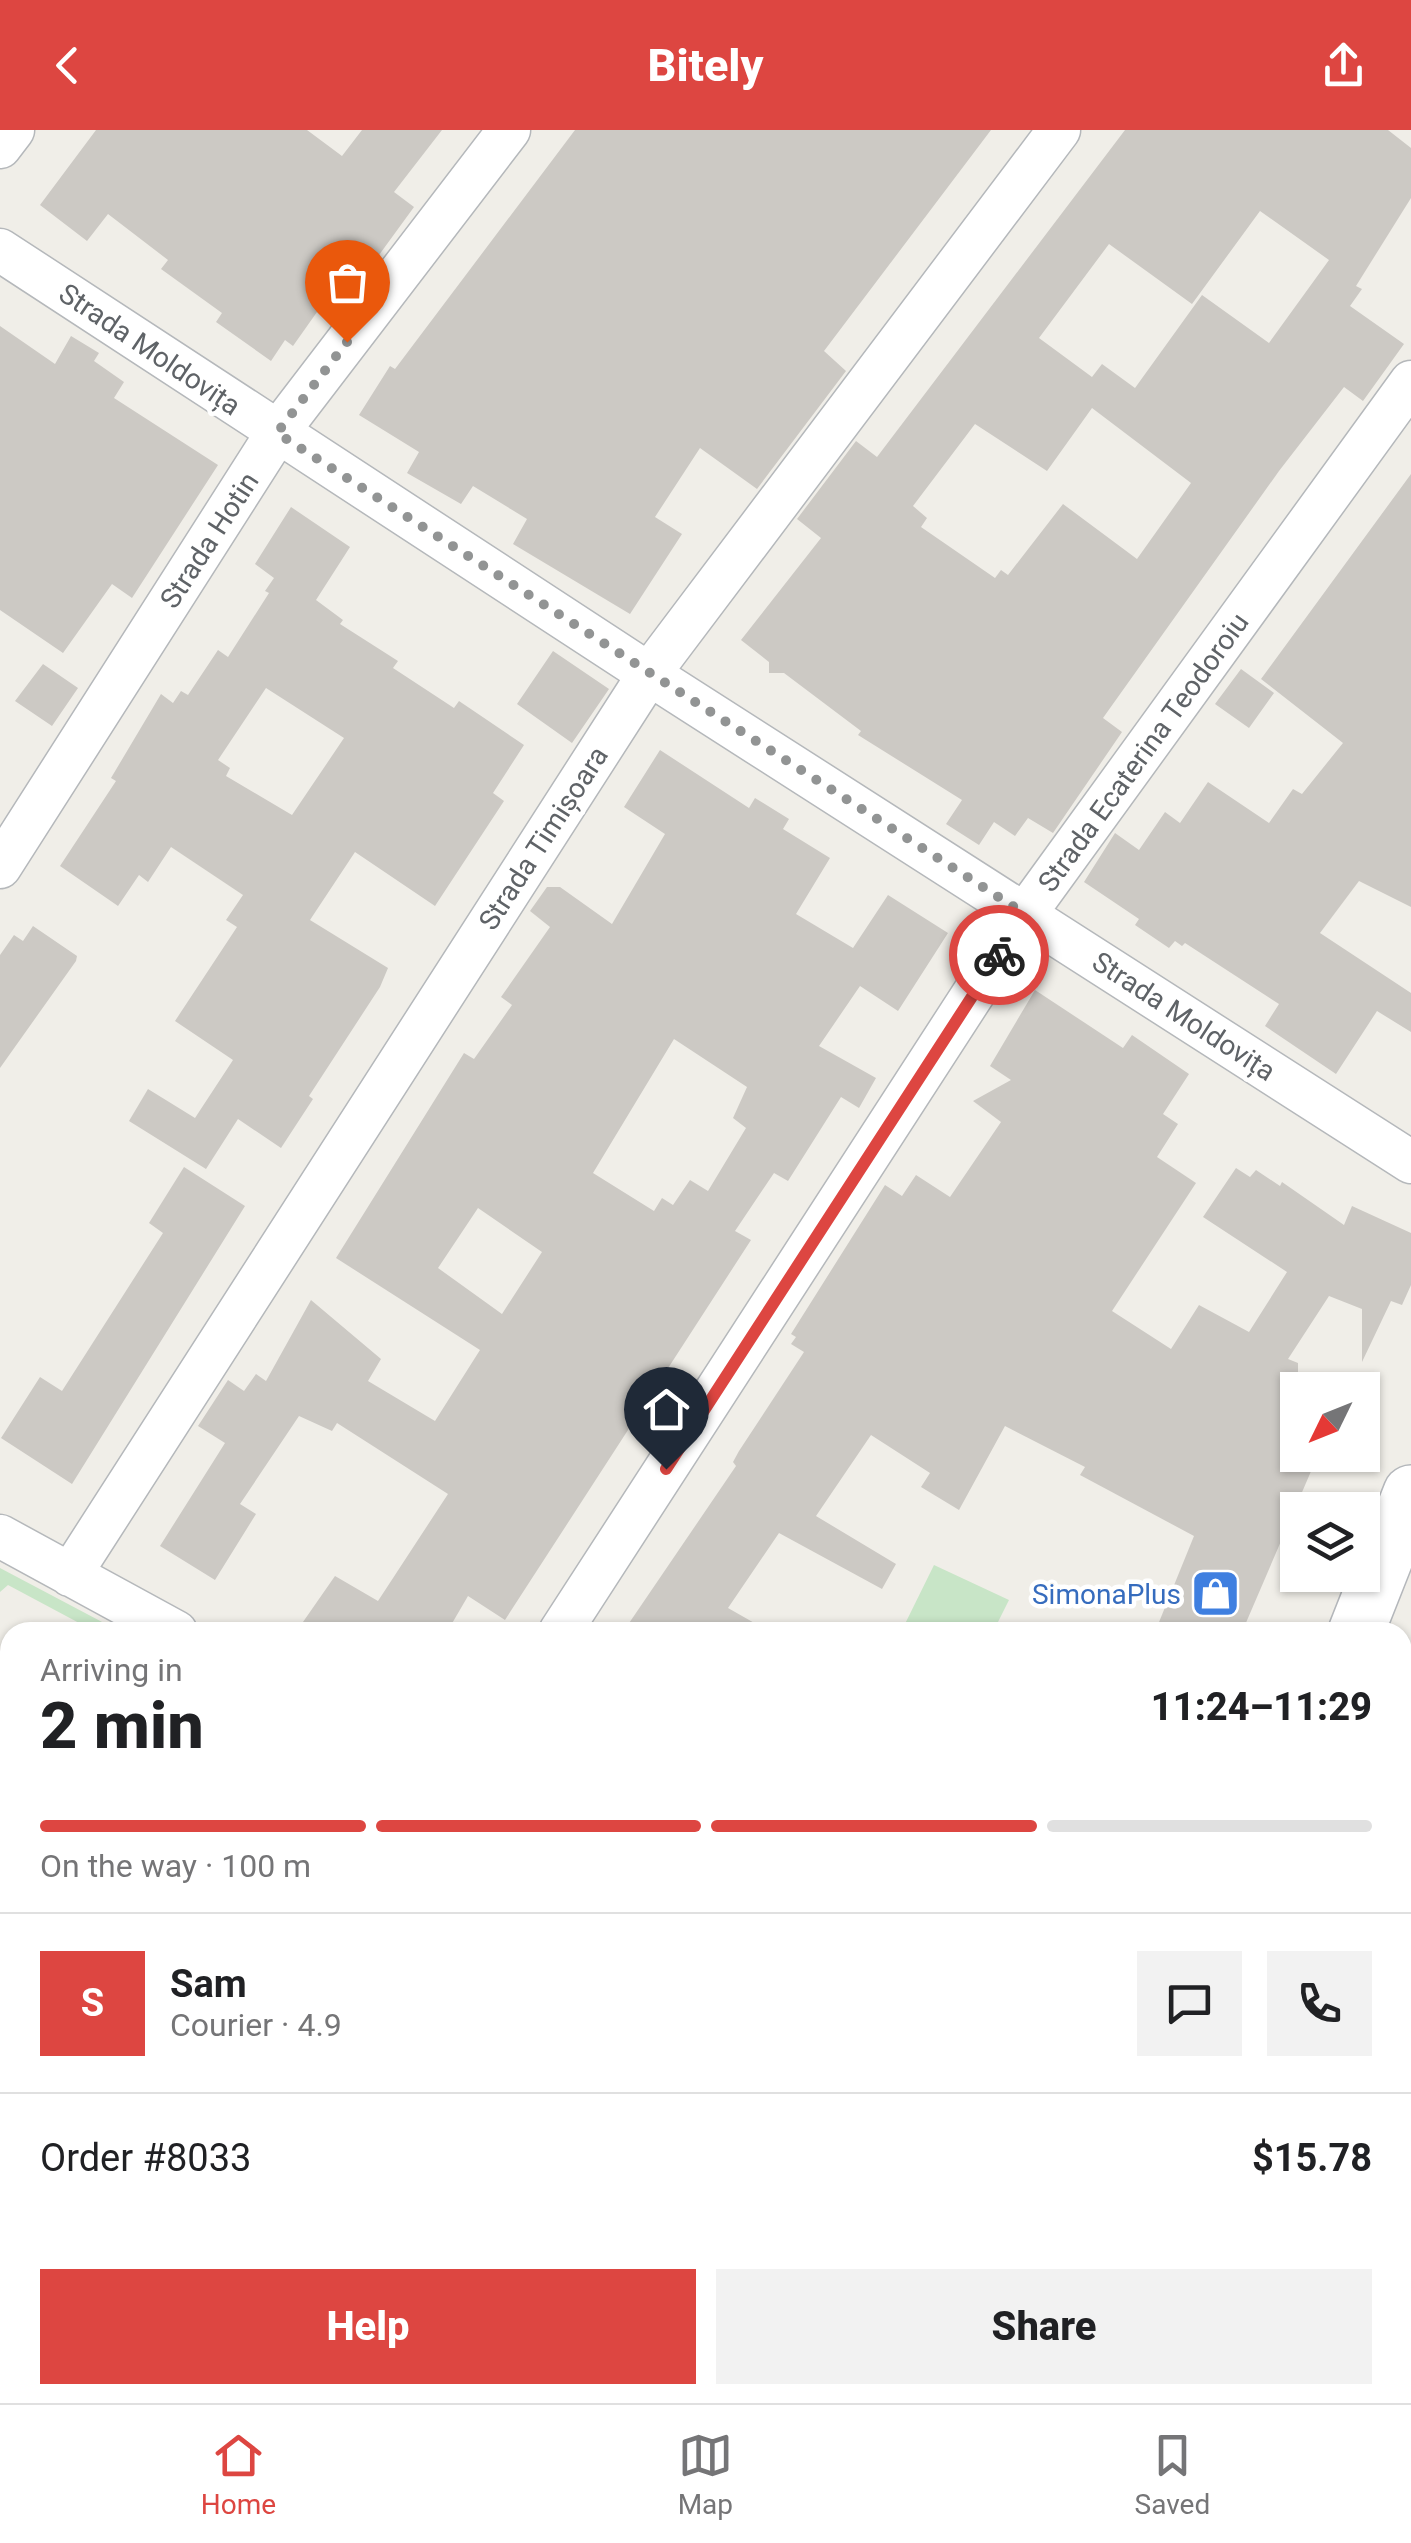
<!DOCTYPE html>
<html lang="en">
<head>
<meta charset="utf-8">
<style>
	:root { --surface:#fff; --page:#f2f2f2; --text:#202124; --muted:#757577; --line:#e0e0e0; --accent:#dd4641 }
	body { margin:0; font-family:Roboto,sans-serif; background:var(--page); color:var(--text); height:100vh; display:flex; flex-direction:column; font-size:38px; white-space:nowrap }
	* { box-sizing:border-box; margin:0 }
	p { font-size:32px; color:var(--muted) }
	.icon { flex:none; width:55px; height:55px; fill:none; stroke:currentColor; stroke-width:2; stroke-linecap:round; stroke-linejoin:round }
	.map { position:relative; flex:1; overflow:hidden }
	.drawer { position:absolute; left:0px; top:1492px; width:1412px; height:782px; display:flex; flex-direction:column; background:var(--surface); border-radius:30px 30px 0 0; box-shadow:0 2px 8px #0004 }
	.drawer>* { flex:none }
	.needle { width:65px; rotate:227deg }
	.tools { position:absolute; left:1280px; top:1242px; display:grid; gap:20px }
	.tools a { display:grid; place-items:center; width:100px; height:100px; border-radius:0px; background:var(--surface); box-shadow:0 2px 8px #0004; font-size:50px }
	.pin { position:absolute; display:grid; place-items:center; width:85px; height:85px; color:#fff; margin:-102px -42px; border-radius:50% 50% 50% 0; rotate:-45deg; box-shadow:0 0 10px #0007 }
	.pin .icon { rotate:45deg }
	.courier { position:absolute; display:grid; place-items:center; width:100px; height:100px; margin:-50px; border:8px solid #dd4641; border-radius:50%; background:#fff; color:#222; box-shadow:0 2px 12px #0007 }
	.headline em { font-style:normal; font-weight:800 }
	.headline div { display:flex; flex-direction:column-reverse }
	.headline { display:flex; align-items:center; justify-content:space-between; height:170px; padding:0 40px }
	h1 { font-size:65px; font-weight:800; line-height:75px }
	.bar { display:grid; grid-template-columns:repeat(4,1fr); gap:15px 10px; align-content:center; height:120px; padding:0 40px }
	.bar i { height:12px; border-radius:8px; background:var(--line) }
	.bar .selected { background:var(--accent) }
	.bar p { grid-column:span 4 }
	.line { display:flex; align-items:center; gap:25px; padding:0 40px; border-top:2px solid var(--line) }
	.line div { flex:1 }
	.round { display:grid; place-items:center; flex:none; width:105px; height:105px; border-radius:0px; background:var(--page) }
	.primary-button { display:flex; gap:20px; margin-top:auto; padding:20px 40px }
	.primary-button a { flex:1; height:115px; border-radius:0px; background:var(--accent); color:#fff; font-size:40px; font-weight:800; line-height:115px; text-align:center }
	.primary-button a+a { background:var(--page); color:var(--text) }
	header { display:flex; justify-content:space-between; align-items:center; height:130px; padding:0 40px; background:var(--accent); color:#fff; font-size:45px; font-weight:800 }
	.dock { display:flex; justify-content:space-around; align-items:center; height:140px; border-top:2px solid var(--line); background:var(--surface); font-size:28px; color:var(--muted) }
	.dock a { display:grid; justify-items:center; gap:5px }
	.dock .selected { color:var(--accent) }
	.map>svg:first-child { display:block }
</style>
</head>
<body>
<header><svg class="icon" aria-label="back" viewBox="0 0 24 24"><path d="M15 5l-7 7 7 7"/></svg>Bitely<svg class="icon" aria-label="share" viewBox="0 0 24 24"><path d="M12 15V3M7 8l5-5 5 5M5 13v7h14v-7"/></svg></header>
<div class="map">
<svg width="1411" height="2273" viewBox="0 0 1411 2273">
	<rect width="100%" height="100%" fill="#f0eee8"/>
	<path fill="#c8e5c7" d="M934,1435L1009,1470L993,1502H901Z
		M0,1437V1438L121,1502H96L8,1455L0,1462Z
		M0,1633L10,1638V2099L0,2095Z
		M0,2229L10,2233V2265H50L43,2273H0Z
		M73,2265H204L206,2271L65,2273Z
		M594,2265H733L730,2273H591Z
		M871,2265H969L966,2273H868Z"/>
	<path fill="#ccc9c4" fill-rule="evenodd" d="M96,0H307L342,26L362,0H442L394,62L414,77L355,158L341,148L293,216L285,210L271,231L216,192L222,183L161,139L168,130L108,84L87,111L40,75Z
		M575,0H991L824,221L846,241L757,359L700,318L655,387L682,404L630,484L513,414L527,389L473,356L461,374L407,343L419,322L359,285L390,236L395,239Z
		M1125,0H1388L1411,18V68L1356,156L1362,159L1350,176L1404,214L1363,271L1344,257L1279,341L1103,588L1122,602L1053,703L1028,688L1015,706L994,692L979,715L946,694L962,670L858,605L861,601L784,543H769V532L741,510L821,408L797,389L856,311L877,327ZM1260,81L1329,130L1269,213L1202,165L1135,258L1102,234L1092,247L1039,208L1109,114L1192,174ZM1092,278L1191,353L1137,429L1063,374L1008,445L1001,440L995,448L921,397L927,388L913,376L975,294L1047,341Z
		M0,196L55,234L71,206L99,223L94,231L124,252L114,268L218,335L132,468L112,454L63,523L0,480Z
		M1411,344V777L1359,751L1320,803L1411,863V902L1377,881L1336,944L1265,896L1279,874L1185,813L1182,816L1175,811L1169,818L1135,795L1139,789L1084,752L1115,703L1139,720L1165,682L1180,693L1208,652L1269,693L1293,659L1302,664L1343,613L1261,549Z
		M291,377L350,417L316,470L343,490L340,494L398,531L393,538L454,578L459,571L524,615L493,663L504,671L435,776L355,722L310,790L388,838L380,857L309,966L313,969L281,1018L238,989L206,1039L129,991L148,959L195,988L233,930L175,891L237,797L226,790L243,765L171,717L148,752L139,745L118,776L60,736L116,651L111,648L161,564L173,573L181,561L188,565L218,520L228,527L269,463L265,461L274,448L255,434ZM266,558L344,608L292,685L226,646L230,638L218,630Z
		M553,521L609,559L572,613L517,574Z
		M43,534L78,558L52,596L15,571Z
		M1241,539L1274,563L1249,598L1215,574Z
		M660,620L749,678L755,668L789,689L783,699L830,728L796,784L853,818L888,765L948,803L898,881L860,856L819,916L876,948L859,978L841,967L788,1051L774,1043L735,1101L751,1110L505,1490L468,1466L447,1502H296L335,1446L378,1471L448,1364L337,1293L332,1301L299,1286L240,1374L256,1384L215,1450L160,1416L225,1313L198,1296L228,1250L244,1261L256,1244L266,1251L311,1170L381,1229L368,1251L435,1291L480,1220L336,1128L464,923L474,929L512,875L501,867L550,797L530,781L547,757H560L612,794L665,704L624,677ZM674,909L747,957L733,988L746,998L708,1061L690,1050L673,1075L662,1068L654,1081L593,1043ZM478,1078L542,1122L502,1184L438,1138Z
		M33,796L77,826L76,831L0,938V825L14,805L23,811Z
		M1035,860L1123,918L1132,905L1189,944L1163,984L1178,994L1157,1027L1196,1053L1112,1181L1171,1219L1199,1175L1249,1202L1287,1142L1203,1087L1236,1038L1250,1047L1256,1040L1280,1056L1282,1052L1344,1095L1352,1076L1411,1103V1155L1402,1175L1391,1171L1362,1232V1179L1329,1166L1288,1229L1298,1233V1325H1318L1242,1502H1155L1194,1406L1080,1345L1085,1337L1005,1296L959,1380L921,1357L930,1343L871,1305L816,1386L896,1434L882,1459L779,1403L728,1478L770,1502H623L736,1336L733,1332L739,1321L804,1222L791,1214L796,1207L791,1204L885,1055L902,1066L916,1045L950,1067L1001,992L973,971L1011,950L990,936Z
		M184,1037L245,1076L72,1354L1,1308L40,1247L62,1261L163,1103L149,1093Z"/>
	<g fill="none" stroke-linecap="round" stroke-linejoin="round">
		<defs>
			<path id="street" d="M0,17L13,0
				M0,120L649,544L1411,1032
				M0,737L277,303L509,0
				M0,1406L176,1502
				M70,1445L649,544L1059,0
				M560,1502L1025,784L1411,252"/>
			<path id="secondary" d="M1356,1502L1411,1363
				M1051,2273L1054,2265"/>
		</defs>
		<use href="#street" stroke="#b5b8bb" stroke-width="45"/>
		<use href="#secondary" stroke="#b4b7bb" stroke-width="58"/>
		<use href="#street" stroke="#fff" stroke-width="42"/>
		<use href="#secondary" stroke="#fff" stroke-width="55"/>
	</g>
	<g fill="none" stroke-linecap="round" stroke-linejoin="round">
		<path stroke="#929494" stroke-width="10" stroke-dasharray="0 18" d="M347,212L277,303L1025,784L999,825"/>
		<path stroke="#dd4641" stroke-width="12" d="M666,1339L999,825"/>
	</g>
	<defs>
		<symbol id="shop-square" viewBox="-11 -11 22 22"><rect x="-9" y="-9" width="18" height="18" rx="4" fill="#3f7fe0" stroke="#fff"/><path d="M-5-2.5h2.3a2.7 3.5 0 0 1 5.4 0H5L5.5 6h-11ZM-1.5-2.5h3a1.5 2.3 0 0 0-3 0Z" fill="#fff"/></symbol>
	</defs>
	<g fill-rule="evenodd">
		<use href="#shop-square" x="1188" y="1436" width="55" height="55"/>
	</g>
	<g text-anchor="middle" stroke-width="9" stroke-linejoin="round" paint-order="stroke">
		<g font-size="28" fill="#5f6367" stroke="#fff">
			<text transform="translate(150 219) rotate(34)" y="10">Strada Moldovița</text>
			<text transform="translate(209 410) rotate(-57)" y="10">Strada Hotin</text>
			<text transform="translate(1143 622) rotate(-54)" y="10">Strada Ecaterina Teodoroiu</text>
			<text transform="translate(543 708) rotate(-57)" y="10">Strada Timișoara</text>
			<text transform="translate(1184 886) rotate(33)" y="10">Strada Moldovița</text>
		</g>
		<g font-size="28" fill="#366cbe" stroke="#fff" text-anchor="end">
			<text x="1181" y="1474">SimonaPlus</text>
		</g>
	</g>
</svg>
<div class="tools">
<a><svg class="needle" viewBox="-14 -14 28 28"><path d="M0-13l5 13h-10z" fill="#e53935"/><path d="M0 13l5-13h-10z" fill="#757577"/></svg></a>
<a><svg class="icon" aria-label="layers" viewBox="0 0 24 24"><path d="M12 4l9 5-9 5-9-5zM3 14l9 5 9-5"/></svg></a>
</div>
<div class="pin" style="left:347px;top:212px;background:#ea580c"><svg class="icon" aria-label="bag" viewBox="0 0 24 24"><path d="M5 8h14l-1 12H6zM9 8a3 3 0 0 1 6 0"/></svg></div>
<div class="pin" style="left:666px;top:1339px;background:#1f2937"><svg class="icon" aria-label="home" viewBox="0 0 24 24"><path d="M3 11l9-7 9 7M6 9v11h12V9"/></svg></div>
<div class="courier" style="left:999px;top:825px"><svg class="icon" aria-label="bike" viewBox="0 0 24 24"><circle cx="6" cy="16" r="4"/><circle cx="18" cy="16" r="4"/><path d="M6 16l4-8h5l3 8M10 8l3 8H6M13 5h3"/></svg></div>
<section class="drawer">
<div class="headline"><div><h1>2 min</h1><p>Arriving in</p></div><em>11:24–11:29</em></div>
<div class="bar"><i class="selected"></i><i class="selected"></i><i class="selected"></i><i></i><p>On the way · 100 m</p></div>
<div class="line" style="height:180px"><b class="round" style="background:var(--accent);color:#fff">S</b><div><b>Sam</b><p>Courier · 4.9</p></div><a class="round"><svg class="icon" aria-label="chat" viewBox="0 0 24 24"><path d="M4 5h16v11H9l-5 4z"/></svg></a><a class="round"><svg class="icon" aria-label="phone" viewBox="0 0 24 24"><path d="M5 4h4l2 5-3 2q2 4 5 5l2-3 5 2v4C11 20 4 13 5 4z"/></svg></a></div>
<div class="line" style="height:130px"><div>Order #8033</div><b>$15.78</b></div>
<div class="primary-button"><a>Help</a><a>Share</a></div>
</section>
</div>
<nav class="dock">
<a class="selected"><svg class="icon" aria-label="home" viewBox="0 0 24 24"><path d="M3 11l9-7 9 7M6 9v11h12V9"/></svg>Home</a>
<a><svg class="icon" aria-label="map" viewBox="0 0 24 24"><path d="M3 6l6-2 6 2 6-2v14l-6 2-6-2-6 2zM9 4v14M15 6v14"/></svg>Map</a>
<a><svg class="icon" aria-label="saved" viewBox="0 0 24 24"><path d="M7 4h10v16l-5-4-5 4z"/></svg>Saved</a>
</nav>
</body>
</html>
